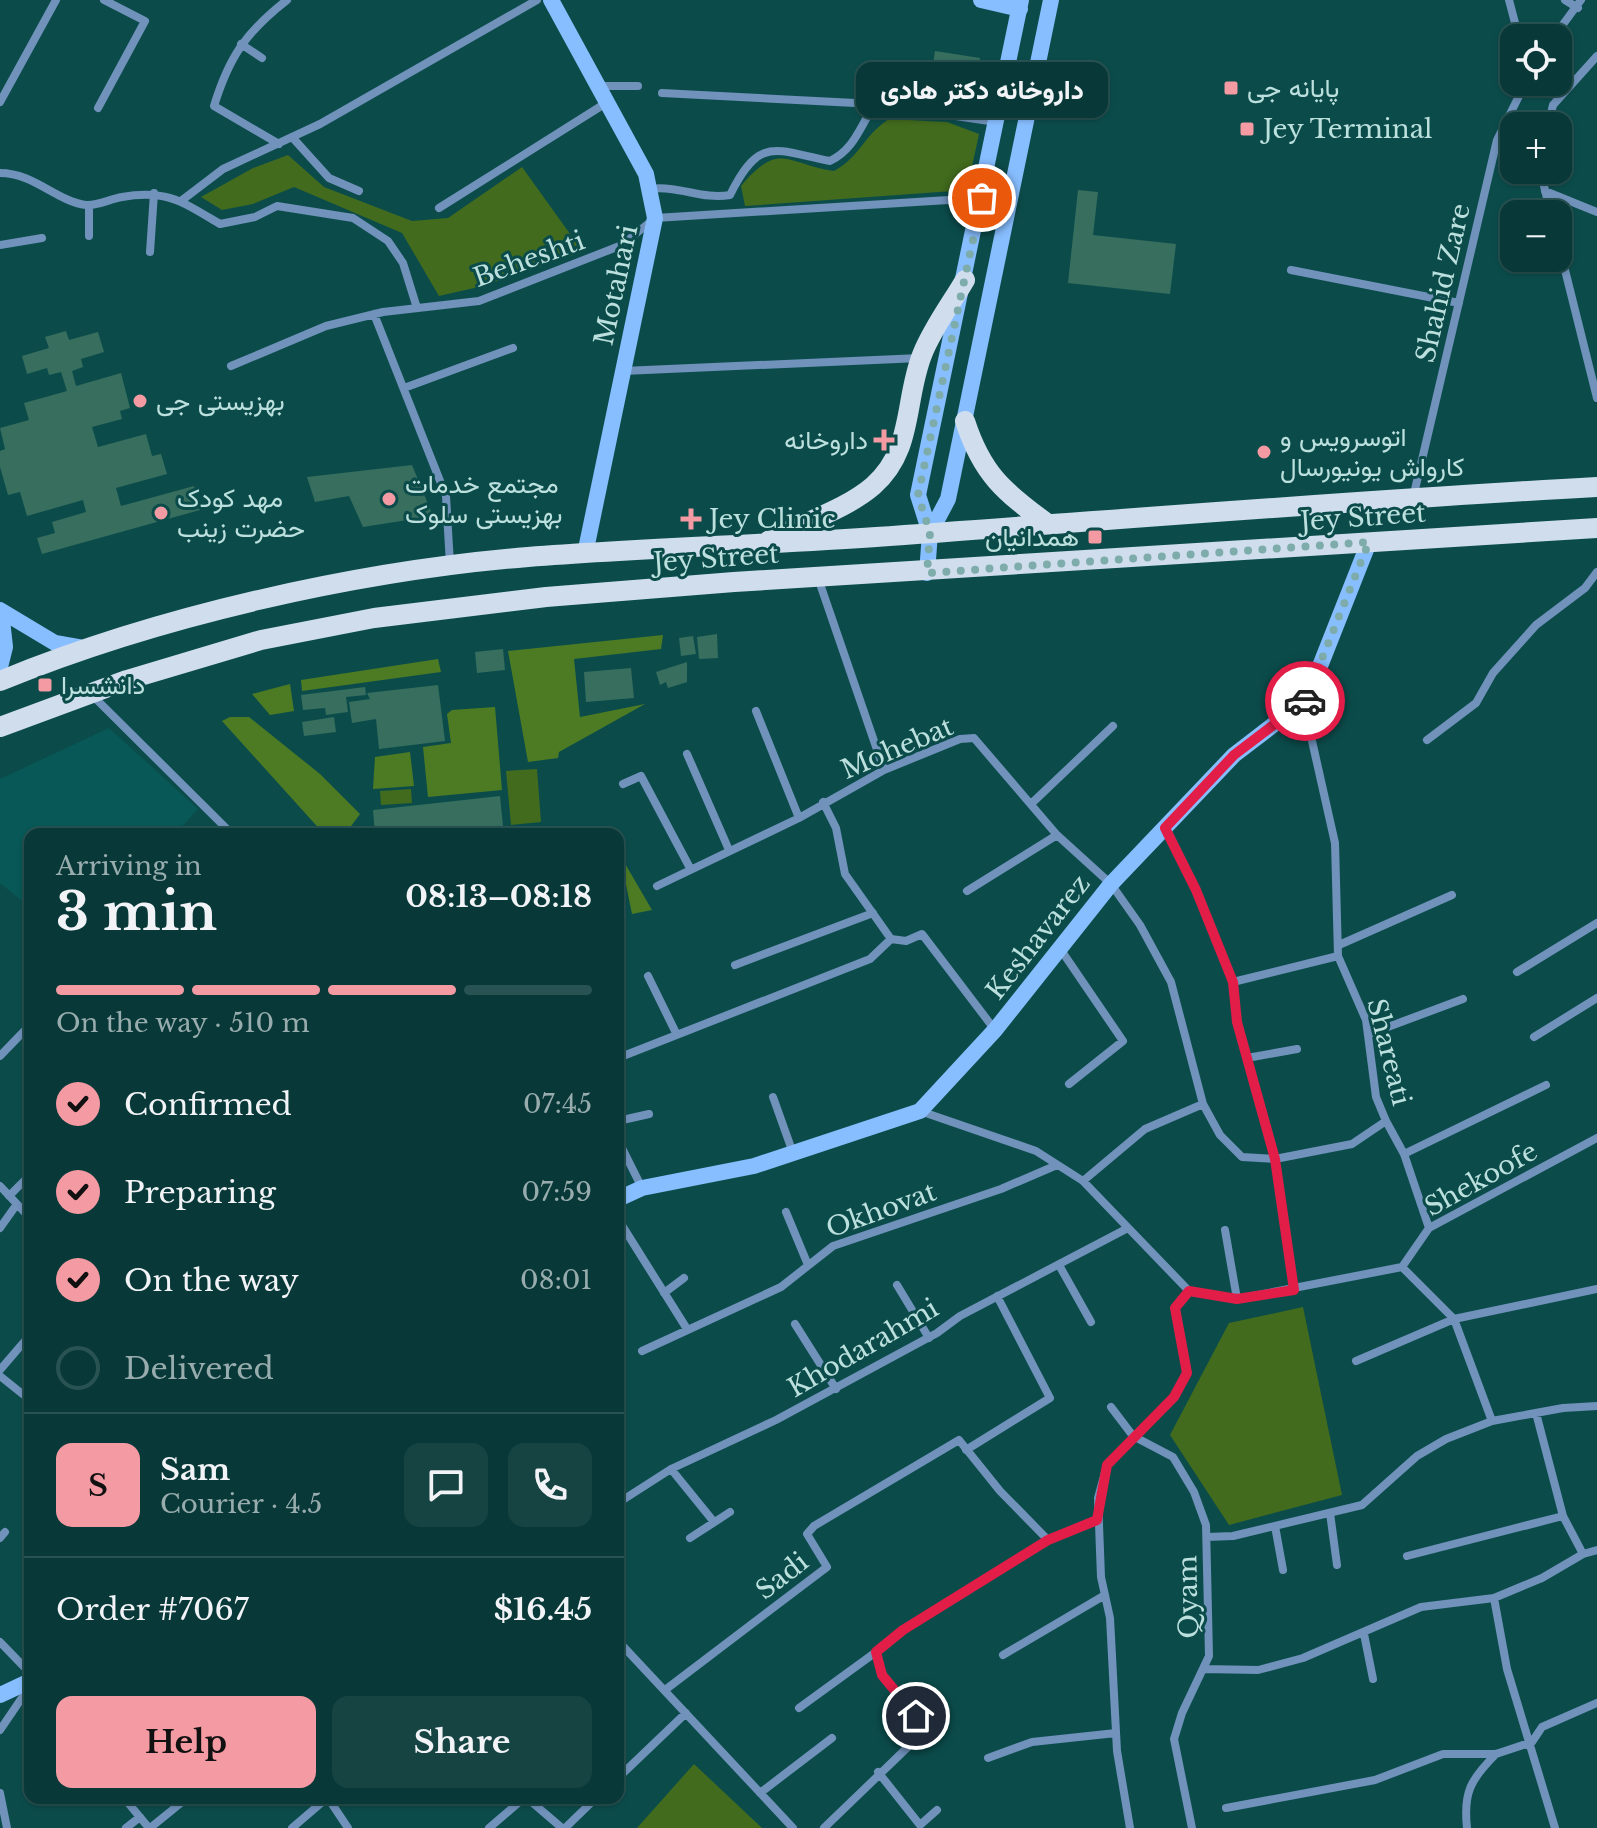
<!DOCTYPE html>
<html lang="en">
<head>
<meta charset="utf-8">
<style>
	:root { --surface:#083938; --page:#164443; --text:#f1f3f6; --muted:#98acae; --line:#295353; --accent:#f49aa3 }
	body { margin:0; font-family:"Libre Baskerville",Vazirmatn,serif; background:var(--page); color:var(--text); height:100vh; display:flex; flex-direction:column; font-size:30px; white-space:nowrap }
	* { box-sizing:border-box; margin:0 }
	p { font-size:26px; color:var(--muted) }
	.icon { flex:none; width:44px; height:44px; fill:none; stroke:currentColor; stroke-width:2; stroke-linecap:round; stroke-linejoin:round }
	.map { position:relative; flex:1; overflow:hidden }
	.details { position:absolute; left:24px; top:828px; width:600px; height:976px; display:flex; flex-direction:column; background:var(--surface); border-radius:16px; box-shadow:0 2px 6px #0004,0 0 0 2px var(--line) }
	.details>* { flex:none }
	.buttons { position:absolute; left:1500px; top:24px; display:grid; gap:16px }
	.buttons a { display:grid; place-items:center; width:72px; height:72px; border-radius:16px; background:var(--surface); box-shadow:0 2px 6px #0004,0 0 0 2px var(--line); font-size:40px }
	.pin { position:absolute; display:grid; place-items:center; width:68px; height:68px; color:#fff; margin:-34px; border:4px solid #fff; border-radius:50%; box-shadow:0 2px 8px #0007 }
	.courier { position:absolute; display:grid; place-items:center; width:80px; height:80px; margin:-40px; border:6px solid #e11d48; border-radius:50%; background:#fff; color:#222; box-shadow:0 2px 10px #0007 }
	.bubble { position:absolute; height:56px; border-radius:16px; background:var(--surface); box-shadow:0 2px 6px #0004,0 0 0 2px var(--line); font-size:26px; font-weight:800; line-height:56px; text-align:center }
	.headline em { font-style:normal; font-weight:800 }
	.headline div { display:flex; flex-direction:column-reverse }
	.headline { display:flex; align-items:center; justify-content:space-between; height:136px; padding:0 32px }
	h1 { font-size:52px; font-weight:800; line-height:60px }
	.bar { display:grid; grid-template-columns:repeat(4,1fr); gap:12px 8px; align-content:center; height:96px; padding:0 32px }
	.bar i { height:10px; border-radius:6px; background:var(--line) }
	.bar .active { background:var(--accent) }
	.bar p { grid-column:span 4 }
	.line { display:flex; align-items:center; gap:20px; padding:0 32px; border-top:2px solid var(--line) }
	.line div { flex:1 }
	.round { display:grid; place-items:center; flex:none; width:84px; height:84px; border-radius:16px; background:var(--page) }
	ol { padding:0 32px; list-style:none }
	li { display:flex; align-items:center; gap:24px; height:88px }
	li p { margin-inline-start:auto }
	li .icon { padding:8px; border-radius:50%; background:var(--accent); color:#111; stroke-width:4 }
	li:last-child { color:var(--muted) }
	li i { width:44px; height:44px; border:4px solid var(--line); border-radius:50% }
	.primary-button { display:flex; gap:16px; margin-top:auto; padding:16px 32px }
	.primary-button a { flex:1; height:92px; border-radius:16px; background:var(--accent); color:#111; font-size:32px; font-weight:800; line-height:92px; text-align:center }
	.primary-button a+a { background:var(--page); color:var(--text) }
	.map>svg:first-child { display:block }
</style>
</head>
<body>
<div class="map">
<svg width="1597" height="1828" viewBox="0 0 1597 1828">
	<rect width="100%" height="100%" fill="#0b4c4b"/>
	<path fill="#075856" d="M109,728L198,809L175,834H30V907L0,883V779Z"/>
	<path fill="#426b1d" d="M889,119L947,122L979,134L967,190L745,206L741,186C780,140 786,164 834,171C860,157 863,136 889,119Z
		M288,155L324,187L412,221L448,218L522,167L583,252L483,286L439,296L402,233L294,187L253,204L222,210L201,197L253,168Z
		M537,769L541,822L511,825L506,771Z
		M411,789L412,803L381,805L380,791Z
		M1303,1307L1342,1495L1229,1525L1170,1435L1229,1323Z
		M694,1764L762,1828H637Z"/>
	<path fill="#4d7b23" d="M663,635L661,649L574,659L580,717L645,704L559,752L558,758L528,762L508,651Z
		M438,659L441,672L302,691L301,680Z
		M290,684L294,711L270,715L252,694Z
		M495,707L502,790L428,797L423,747L451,743L447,714L452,710Z
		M230,717H249L320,774L360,814L346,833L324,834L222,721Z
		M410,752L414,786L373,789L375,757Z
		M620,855L652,910L632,914Z"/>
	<path fill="#376e5e" d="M935,51L980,58L974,97L929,90Z
		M1078,190L1098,192L1093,235L1176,244L1170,294L1068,283Z
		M66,331L69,340L98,332L104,352L81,359L83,367L72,371L76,386L121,373L130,408L120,411L122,419L92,427L98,447L146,434L152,456L161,454L167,474L116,488L121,506L194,486L200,510L42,554L37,538L55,533L52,522L86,512L83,500L27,516L20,492L8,495L0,467V451L5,449L0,428L29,420L24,403L67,391L61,372L49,375L47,368L27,374L22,356L49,348L45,337Z
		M412,465L433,516L363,527L349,496L315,502L307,477Z
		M717,634L718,658L699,659L697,637Z
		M693,636L696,654L681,656L679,638Z
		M503,649L505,670L477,673L475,652Z
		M687,662V682L668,688L666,682L660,685L656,672Z
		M631,668L634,698L586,702L584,672Z
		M438,685L445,741L379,749L376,719L352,723L349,702L370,699L367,693Z
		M365,687L366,695L346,697L348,712L326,715L325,708L303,710L301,695Z
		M334,717L336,732L304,736L302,722Z
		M500,796L503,826L481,828V834H375L373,810Z"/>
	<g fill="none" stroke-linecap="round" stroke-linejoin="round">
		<path stroke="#7092bb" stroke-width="8" d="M1509,0L1519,38
			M1565,0L1578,8
			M1553,38L1581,0
			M241,44L262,58
			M599,86H638
			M662,93L875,104L996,122
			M0,102L56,0
			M98,108L145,21L104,0
			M1548,126L1553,105L1597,56
			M292,137L329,178L359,191
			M279,144L214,106C229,57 246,32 287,0
			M1540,170L1551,214
			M0,173C34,173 56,201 86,205C97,206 110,199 122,197C166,189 183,202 220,224L255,217L277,206L353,218L388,241L403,263L417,308
			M650,189C679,185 702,200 730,195C760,134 776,151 830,161C855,149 860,126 875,104
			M1545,191L1597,212
			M181,201L223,169L320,124L537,0
			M439,208L606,103
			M89,236V206
			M1558,242L1597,398
			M0,245L42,238
			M150,252L154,193
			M1291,270L1459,303
			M374,314L446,496L450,564
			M231,366L326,326L383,312L479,301L622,245L655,218L981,198
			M623,371L920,358
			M404,388L513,348
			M1413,498L1497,140L1526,82
			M818,578L884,770
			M93,696L232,834
			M756,711L799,818
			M1427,740L1476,703L1493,673L1536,625L1585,588L1597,572
			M687,754L729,850
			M623,784L641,776L690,868
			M823,802L836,828L845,874L891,939L906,941L922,934L995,1030
			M1032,803L1113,726
			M657,886L799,818L884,770L960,739L974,738L1057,835L1111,884L1140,925L1171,982L1203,1104L1220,1135L1242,1157L1275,1159L1237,1022L1233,982L1196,890L1166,828
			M967,891L1057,835
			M1339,945L1452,895
			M1061,950L1123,1041L1069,1084
			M735,965L873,913
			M1517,972L1597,923
			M648,976L676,1033
			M1233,982L1338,956
			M1369,1034L1463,999
			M1534,1037L1597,998
			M0,1056L30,1025
			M618,1058L870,959L891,939
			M1247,1058L1297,1049
			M773,1097L793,1153
			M920,1111L1036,1151L1083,1181L1189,1291
			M618,1121L649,1114
			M1386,1121L1404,1154L1429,1228
			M618,1140L642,1188
			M1404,1154L1546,1085
			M1083,1181L1145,1129L1203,1104
			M0,1186L30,1218
			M9,1196L30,1175
			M786,1212L808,1265
			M618,1219L687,1329
			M0,1228L17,1204
			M1225,1230L1237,1299
			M1059,1265L1091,1322
			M1402,1267L1454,1319L1492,1421
			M897,1285L929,1338
			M1294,1290L1275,1159L1352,1144L1386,1121L1376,1097L1366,1020L1338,956L1335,843L1310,732L1307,701
			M664,1293L684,1278
			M795,1324L836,1389
			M642,1351L781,1287L833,1246L1001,1189L1057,1165
			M1356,1361L1454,1319L1597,1289
			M0,1370L30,1335
			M0,1376L30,1400
			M1111,1407L1133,1436L1173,1457L1194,1492L1206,1525L1209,1656L1182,1713L1174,1739L1192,1828
			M966,1450L1050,1398L997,1296
			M671,1469L714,1522
			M618,1503L671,1469L776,1420L937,1333L960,1316L1128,1228
			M1330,1513L1337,1565
			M1275,1526L1283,1570
			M1207,1537L1233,1536L1362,1505L1417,1456L1446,1439L1492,1421L1563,1408L1597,1406
			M0,1538L5,1532
			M690,1538L730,1512
			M1583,1554L1597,1550
			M1407,1556L1563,1516
			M1494,1598L1507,1669L1555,1828
			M1364,1634L1373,1679
			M0,1642L30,1673
			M620,1643L793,1828
			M1003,1655L1105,1595
			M1203,1669L1258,1670L1303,1658L1421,1607L1494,1598L1542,1578L1583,1554L1563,1516L1536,1413
			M665,1690L827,1567L807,1534L814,1526L959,1440L1000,1491L1048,1540
			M799,1708L876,1652
			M0,1730L30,1686
			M988,1758L1032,1742L1116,1733
			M878,1772L920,1825L937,1810
			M618,1778L686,1713
			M0,1793L7,1828
			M760,1793L832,1738
			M124,1798L149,1828
			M328,1798L348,1828
			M527,1798L562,1828
			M1226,1808L1375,1780L1443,1754H1496L1532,1742L1542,1727L1597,1703
			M126,1828L140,1817
			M150,1828L187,1798
			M292,1828L327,1798
			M489,1828L524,1798
			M565,1828L596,1798
			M824,1828L911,1744C926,1714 899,1701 884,1677C880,1670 878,1660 876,1652L903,1630L1048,1540L1097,1520
			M1130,1828L1117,1751L1110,1618L1101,1577L1098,1498L1107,1465L1174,1397L1187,1373L1175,1308L1189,1291L1237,1299L1402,1267L1429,1228L1597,1138
			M1467,1828C1463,1792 1471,1779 1496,1754"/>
		<path stroke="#87beff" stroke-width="16" d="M551,0L646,174L655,218L585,554
			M981,0L1020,9
			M930,533L948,499L1051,0
			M927,573L930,533L918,495L1021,0
			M0,610L55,643L89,649
			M0,667L5,647L1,611
			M618,1199L642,1188L754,1166L920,1111L995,1030L1111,884L1234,755L1307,699L1369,542
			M0,1695L30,1681"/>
		<path stroke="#cfdded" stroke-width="20" d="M965,421C982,474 1004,492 1048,524
			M768,541C801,523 845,510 873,486C914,450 904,401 922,355C932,329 951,304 965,280
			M0,681C158,616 357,571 528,557C643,548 760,545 876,537C1116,520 1357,500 1597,487
			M0,727L127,680L261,640L374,618L546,597L734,582L1597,528"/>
	</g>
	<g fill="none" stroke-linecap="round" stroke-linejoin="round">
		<path stroke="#7eacab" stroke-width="8" stroke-dasharray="0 14.4" d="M982,198L918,495L930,533L927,573L1369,542L1305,701"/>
		<path stroke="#e11d48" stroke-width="10" d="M916,1716L882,1675L876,1652L903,1630L1048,1540L1097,1520L1107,1465L1174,1397L1187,1373L1175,1308L1189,1291L1237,1299L1294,1290L1275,1159L1237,1022L1233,982L1196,890L1165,828L1234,755L1305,701"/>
	</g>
	<g fill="#f49aa3" stroke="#0b4c4b" stroke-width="3">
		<rect x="1223" y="80" width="16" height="16" rx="4"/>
		<rect x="1239" y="121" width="16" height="16" rx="4"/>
		<circle cx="140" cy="401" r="8"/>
		<path d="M880 428h8v8h8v8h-8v8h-8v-8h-8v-8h8z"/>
		<circle cx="1264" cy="452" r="8"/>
		<circle cx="389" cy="499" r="8"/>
		<circle cx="161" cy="513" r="8"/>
		<path d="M687 507h8v8h8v8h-8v8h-8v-8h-8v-8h8z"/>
		<rect x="1087" y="529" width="16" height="16" rx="4"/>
		<rect x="37" y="677" width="16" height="16" rx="4"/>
	</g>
	<g text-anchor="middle" stroke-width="6" stroke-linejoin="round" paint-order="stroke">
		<g font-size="26" fill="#bce0de" stroke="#0b4c4b" text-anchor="start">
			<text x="1247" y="97">پایانه جی</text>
			<text x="1263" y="138">Jey Terminal</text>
			<text x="156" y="410">بهزیستی جی</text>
			<text x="1280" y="446">اتوسرویس و<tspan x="1280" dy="30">کارواش یونیورسال</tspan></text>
			<text x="868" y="449" text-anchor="end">داروخانه</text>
			<text x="405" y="493">مجتمع خدمات<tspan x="405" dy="30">بهزیستی سلوک</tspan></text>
			<text x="177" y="507">مهد کودک<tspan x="177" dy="30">حضرت زینب</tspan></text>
			<text x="709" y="528">Jey Clinic</text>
			<text x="1079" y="546" text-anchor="end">همدانیان</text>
			<text x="61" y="694">دانشسرا</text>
		</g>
		<g font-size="26" fill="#bce0de" stroke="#0b4c4b">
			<text transform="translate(529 259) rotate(-20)" y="9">Beheshti</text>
			<text transform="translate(1443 283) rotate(-77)" y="9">Shahid Zare</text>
			<text transform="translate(616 285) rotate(-78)" y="9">Motahari</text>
			<text transform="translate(1363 517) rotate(-4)" y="9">Jey Street</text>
			<text transform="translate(716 558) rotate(-4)" y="9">Jey Street</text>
			<text transform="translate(897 748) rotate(-23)" y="9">Mohebat</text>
			<text transform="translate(1038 937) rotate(-52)" y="9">Keshavarez</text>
			<text transform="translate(1389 1052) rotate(76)" y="9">Shareati</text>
			<text transform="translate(1481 1179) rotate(-29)" y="9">Shekoofe</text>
			<text transform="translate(881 1210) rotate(-20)" y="9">Okhovat</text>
			<text transform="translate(863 1348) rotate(-30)" y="9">Khodarahmi</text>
			<text transform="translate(782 1576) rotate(-38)" y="9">Sadi</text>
			<text transform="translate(1188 1597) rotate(-91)" y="9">Qyam</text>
		</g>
	</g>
</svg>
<div class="buttons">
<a><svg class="icon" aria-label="locate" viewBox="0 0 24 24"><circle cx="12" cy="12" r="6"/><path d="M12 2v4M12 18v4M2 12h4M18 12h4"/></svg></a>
<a>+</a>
<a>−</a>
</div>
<div class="pin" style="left:982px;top:198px;background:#ea580c"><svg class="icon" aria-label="bag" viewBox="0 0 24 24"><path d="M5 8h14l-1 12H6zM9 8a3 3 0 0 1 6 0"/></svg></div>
<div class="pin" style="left:916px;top:1716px;background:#1f2937"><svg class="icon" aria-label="home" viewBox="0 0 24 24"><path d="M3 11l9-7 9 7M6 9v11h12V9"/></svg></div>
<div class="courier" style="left:1305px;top:701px"><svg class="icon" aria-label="car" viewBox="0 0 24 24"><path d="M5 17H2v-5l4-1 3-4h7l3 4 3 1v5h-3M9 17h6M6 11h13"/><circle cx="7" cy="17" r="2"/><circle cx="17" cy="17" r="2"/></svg></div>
<div class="bubble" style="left:856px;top:62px;width:252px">داروخانه دکتر هادی</div>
<section class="details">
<div class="headline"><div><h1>3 min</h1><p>Arriving in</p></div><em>08:13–08:18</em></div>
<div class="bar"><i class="active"></i><i class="active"></i><i class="active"></i><i></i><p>On the way · 510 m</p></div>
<ol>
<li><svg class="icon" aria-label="check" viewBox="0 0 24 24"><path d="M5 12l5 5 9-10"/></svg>Confirmed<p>07:45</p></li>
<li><svg class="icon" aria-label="check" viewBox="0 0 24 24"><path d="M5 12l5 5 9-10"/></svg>Preparing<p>07:59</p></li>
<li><svg class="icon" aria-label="check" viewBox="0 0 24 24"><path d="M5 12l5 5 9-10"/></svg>On the way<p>08:01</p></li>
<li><i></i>Delivered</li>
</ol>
<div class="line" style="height:144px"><b class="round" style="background:var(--accent);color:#111">S</b><div><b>Sam</b><p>Courier · 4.5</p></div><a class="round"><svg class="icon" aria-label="chat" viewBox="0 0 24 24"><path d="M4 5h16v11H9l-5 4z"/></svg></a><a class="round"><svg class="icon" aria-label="phone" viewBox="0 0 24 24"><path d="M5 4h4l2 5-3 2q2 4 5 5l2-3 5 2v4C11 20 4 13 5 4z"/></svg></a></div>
<div class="line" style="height:104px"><div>Order #7067</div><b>$16.45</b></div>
<div class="primary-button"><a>Help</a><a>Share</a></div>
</section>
</div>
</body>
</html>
